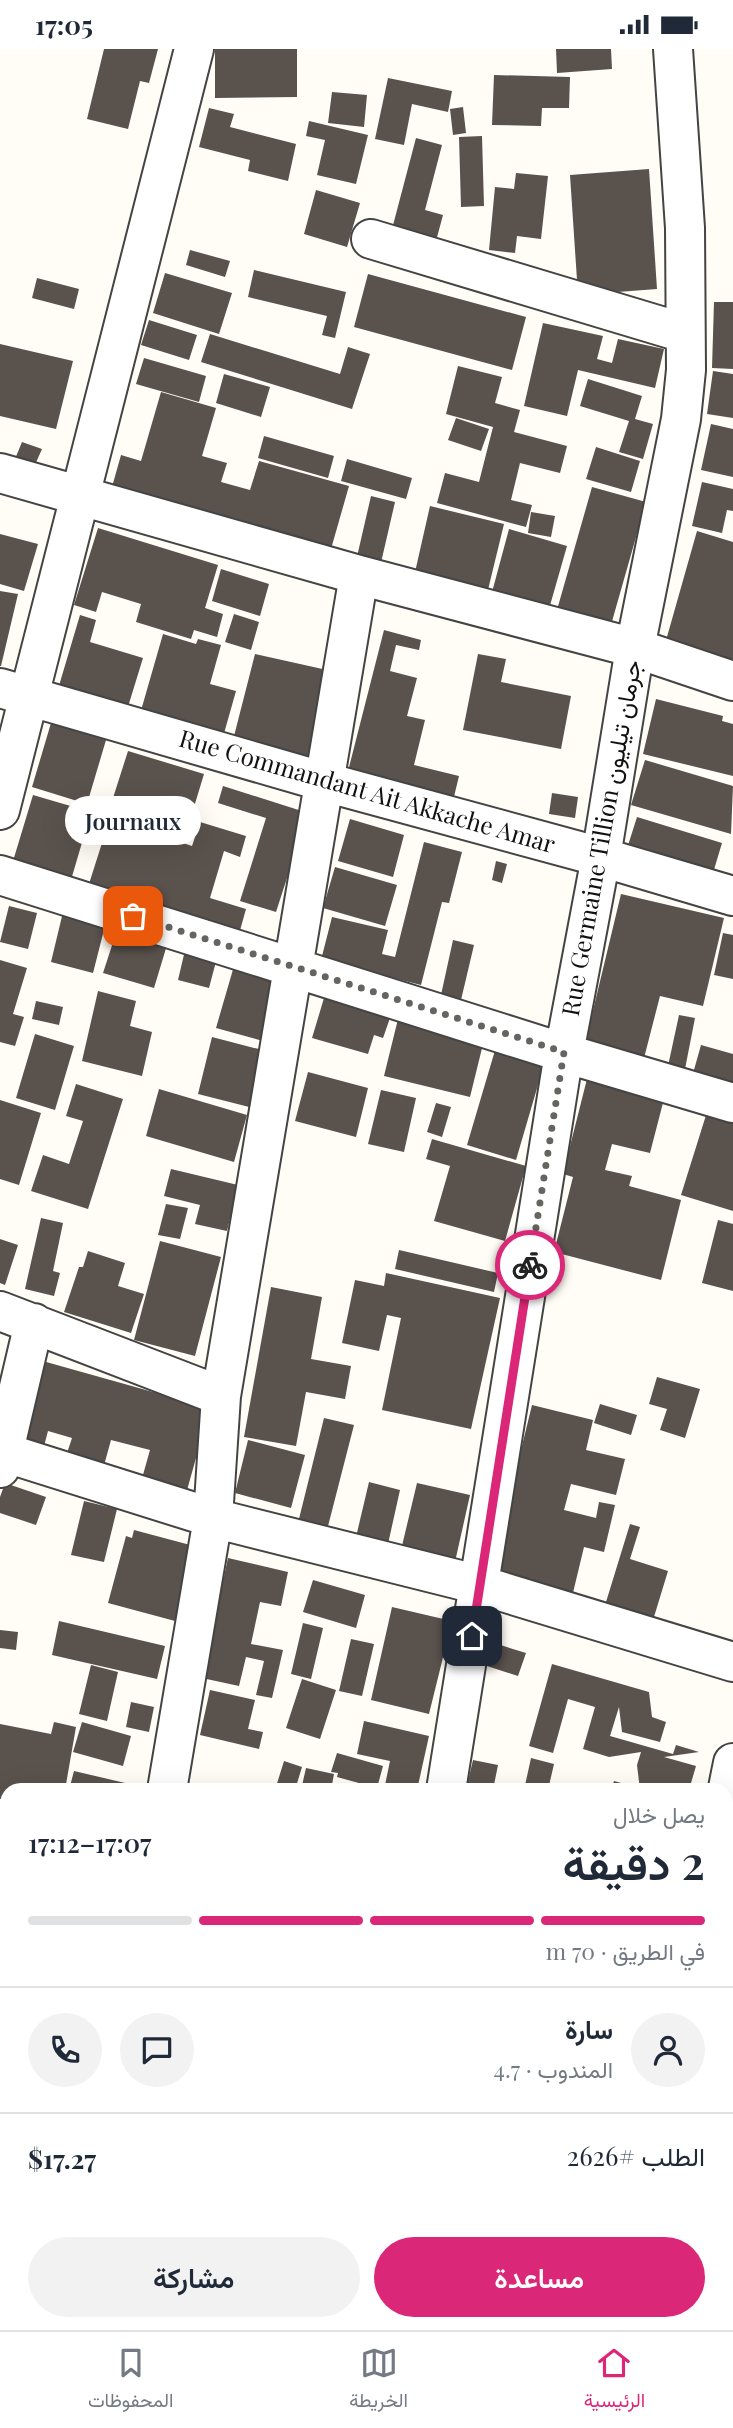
<!DOCTYPE html>
<html lang="ar">
<head>
<meta charset="utf-8">
<style>
	:root { --surface:#fff; --page:#f2f2f3; --text:#1f2937; --muted:#747a83; --line:#e0e1e3; --accent:#db2777 }
	body { margin:0; font-family:"Playfair Display",Vazirmatn,serif; background:var(--page); color:var(--text); direction:rtl; height:100vh; display:flex; flex-direction:column; font-size:26px; white-space:nowrap }
	* { box-sizing:border-box; margin:0 }
	p { font-size:23px; color:var(--muted) }
	.icon { flex:none; width:38px; height:38px; fill:none; stroke:currentColor; stroke-width:2; stroke-linecap:round; stroke-linejoin:round }
	.map { position:relative; flex:1; overflow:hidden; direction:ltr }
	.side { position:absolute; left:0px; top:1734px; width:733px; height:548px; display:flex; flex-direction:column; background:var(--surface); border-radius:21px 21px 0 0; box-shadow:0 7px 28px #0002; direction:rtl }
	.side>* { flex:none }
	.pin { position:absolute; display:grid; place-items:center; width:60px; height:60px; color:#fff; margin:-30px; border-radius:14px; box-shadow:0 4px 10px #0006 }
	.courier { position:absolute; display:grid; place-items:center; width:70px; height:70px; margin:-35px; border:5px solid #db2777; border-radius:50%; background:#fff; color:#222; box-shadow:0 2px 9px #0007 }
	.bubble { position:absolute; height:49px; border-radius:24px; background:var(--surface); box-shadow:0 7px 28px #0002; font-size:23px; font-weight:600; line-height:49px; text-align:center; direction:rtl }
	.headline em { font-style:normal; font-weight:600 }
	.headline div { display:flex; flex-direction:column-reverse }
	.headline { display:flex; align-items:center; justify-content:space-between; height:119px; padding:0 28px }
	h1 { font-size:46px; font-weight:600; line-height:52px }
	.bar { display:grid; grid-template-columns:repeat(4,1fr); gap:10px 7px; align-content:center; height:84px; padding:0 28px }
	.bar i { height:9px; border-radius:5px; background:var(--line) }
	.bar .current { background:var(--accent) }
	.bar p { grid-column:span 4 }
	.line { display:flex; align-items:center; gap:18px; padding:0 28px; border-top:2px solid var(--line) }
	.line div { flex:1 }
	.round { display:grid; place-items:center; flex:none; width:74px; height:74px; border-radius:37px; background:var(--page) }
	.cta { display:flex; gap:14px; margin-top:auto; padding:14px 28px }
	.cta a { flex:1; height:80px; border-radius:42px; background:var(--accent); color:#fff; font-size:28px; font-weight:600; line-height:80px; text-align:center }
	.cta a+a { background:var(--page); color:var(--text) }
	.status { display:flex; justify-content:space-between; align-items:center; height:49px; padding:0 35px; background:var(--surface); direction:ltr }
	.status svg { height:19px; fill:currentColor }
	.dock { display:flex; justify-content:space-around; align-items:center; height:98px; border-top:2px solid var(--line); background:var(--surface); font-size:19px; color:var(--muted) }
	.dock a { display:grid; justify-items:center; gap:4px }
	.dock .current { color:var(--accent) }
	.map>svg:first-child { display:block }
</style>
</head>
<body>
<div class="status"><b>17:05</b><svg viewBox="0 0 49 12"><path d="M0 12V9h3v3zM5 12V6h3v6zM10 12V3h3v9zM15 12V0h3v12zM26 1h20v11H26zM47 4h2v5h-2z"/></svg></div>
<div class="map">
<svg width="733" height="2281" viewBox="0 0 733 2281">
	<rect width="100%" height="100%" fill="#fffdf5"/>
	<path fill="#5a524d" d="M104,0H158L149,34L140,32L128,80L87,70Z
		M215,0H297V48L215,49Z
		M556,0H611L612,20L557,24Z
		M494,26L570,28L569,59H542L541,77L492,76Z
		M388,29L452,42L448,63L412,55L404,96L375,90Z
		M332,43L367,46L364,78L328,74Z
		M463,58L466,84L453,86L450,60Z
		M209,59L234,65L230,78L296,95L288,132L248,122L250,111L199,98Z
		M309,72L368,86L356,135L317,126L325,91L306,87Z
		M482,87L484,157L461,158L459,88Z
		M416,89L442,96L425,161L443,166L436,192L392,180Z
		M649,120L657,240L578,246L570,126Z
		M516,124L548,127L541,190L517,187L515,204L489,201L495,138L514,140Z
		M316,141L360,154L347,198L304,185Z
		M190,201L230,212L225,228L186,216Z
		M254,221L346,243L335,289L322,286L327,267L248,248Z
		M165,224L232,244L219,285L153,264Z
		M368,225L526,268L512,321L354,278Z
		M37,229L79,240L74,260L32,249Z
		M714,253H733V320L712,319Z
		M149,271L197,286L189,311L141,296Z
		M543,274L603,287L597,310L612,314L618,290L664,300L655,339L578,321L567,367L524,357Z
		M210,285L340,325L348,298L370,305L352,360L201,313Z
		M0,295L73,312L56,380L0,367Z
		M144,309L206,327L199,353L136,335Z
		M458,317L502,328L495,354L520,361L514,383L567,397L560,424L520,414L511,451L532,456L526,478L437,454L445,424L479,433L493,378L446,365Z
		M713,322L733,325V369L707,365Z
		M224,325L270,338L261,368L216,354Z
		M588,330L642,347L635,370L653,375L643,410L619,403L629,372L580,357Z
		M161,343L216,359L202,407L227,414L221,433L250,441L259,412L349,437L329,507L110,445L121,406L141,412Z
		M456,369L489,380L481,402L448,391Z
		M711,375L733,380V428L701,421Z
		M264,387L334,407L328,429L258,409Z
		M22,393L42,400L34,418L15,410Z
		M596,398L640,412L631,443L586,430Z
		M347,410L412,429L406,450L341,432Z
		M702,433L733,440V462L727,461L722,484L692,477Z
		M592,438L646,453L607,590L553,575Z
		M371,447L395,453L380,518L356,512Z
		M430,457L504,475L486,549L413,532Z
		M531,463L555,467L551,488L528,484Z
		M98,479L218,516L205,559L223,565L217,588L194,581L191,590L136,573L141,555L102,543L96,563L74,556Z
		M509,480L567,497L545,574L488,558Z
		M697,482L733,493V622L663,602Z
		M0,485L38,495L24,542L0,535Z
		M221,520L269,535L260,567L212,552Z
		M0,542L18,545L1,617H0Z
		M234,565L259,573L251,601L225,593Z
		M80,566L96,571L90,593L143,609L127,661L58,640Z
		M384,581L421,591L419,601L396,596L390,622L417,629L407,667L425,671L414,716L459,727L451,760L345,734Z
		M163,585L196,595L198,590L221,596L210,635L236,642L223,688L140,665Z
		M255,605L336,623L313,712L233,691Z
		M478,605L506,610L501,633L571,647L561,700L463,681Z
		M656,650L723,667L722,672L733,675V727L643,705Z
		M51,674L106,691L87,755L32,738Z
		M128,702L204,725L183,794L192,797L200,773L246,787L240,808L224,802L210,849L246,860L239,885L88,838L109,772L141,781L147,760L113,749Z
		M645,711L733,737L731,785L631,756Z
		M223,737L308,764L276,863L240,852L266,769L218,754Z
		M552,744L578,748L575,769L549,765Z
		M33,746L91,763L71,831L13,812Z
		M637,768L722,794L710,834L624,809Z
		M350,770L404,786L393,828L338,812Z
		M424,793L462,803L449,854L442,853L421,936L321,911L332,868L388,881L382,905L395,908Z
		M496,812L507,815L502,834L492,831Z
		M335,818L397,836L385,877L323,859Z
		M621,845L724,869L703,957L660,947L643,1013L584,999Z
		M9,857L37,864L28,900L0,893Z
		M63,863L106,873L93,924L51,913Z
		M117,881L167,896L154,939L103,924Z
		M723,884L733,886V930L714,926Z
		M453,891L474,896L461,951L441,946Z
		M186,897L218,905L209,939L178,931Z
		M236,910L284,924L263,992L216,979Z
		M0,911L27,919L13,965L24,968L15,997L0,993Z
		M98,942L136,952L130,977L152,983L142,1027L82,1012Z
		M324,949L390,969L383,989L374,986L368,1005L312,989Z
		M36,952L63,958L59,976L32,970Z
		M399,966L485,987L470,1048L384,1027Z
		M679,966L695,969L685,1020L668,1017Z
		M35,985L74,997L55,1061L16,1049Z
		M212,988L270,1003L257,1060L198,1045Z
		M701,996L733,1005V1038L692,1028Z
		M496,998L545,1012L516,1111L467,1096Z
		M308,1023L368,1039L356,1088L295,1072Z
		M588,1026L665,1046L650,1104L612,1095L605,1121L632,1127L629,1137L681,1151L661,1231L554,1203L573,1128L563,1125Z
		M76,1035L123,1050L88,1160L31,1142L43,1106L69,1115L83,1072L66,1067Z
		M159,1040L247,1066L234,1113L146,1087Z
		M381,1041L416,1049L404,1103L368,1095Z
		M0,1051L41,1064L19,1136L0,1130Z
		M436,1054L451,1058L442,1088L427,1083Z
		M707,1063L733,1071V1162L681,1146Z
		M432,1090L526,1117L505,1192L434,1172L450,1117L426,1110Z
		M171,1120L238,1136L227,1182L195,1175L200,1156L164,1147Z
		M166,1155L188,1159L180,1190L158,1186Z
		M41,1169L63,1174L53,1222L60,1224L54,1247L25,1240Z
		M718,1171L733,1175V1242L702,1234Z
		M0,1190L18,1196L5,1236L0,1234Z
		M160,1192L221,1208L195,1307L134,1291Z
		M399,1201L498,1224L494,1243L395,1220Z
		M88,1202L125,1214L118,1237L144,1245L131,1284L64,1263L79,1218H83Z
		M386,1224L500,1249L471,1380L382,1361L401,1269L387,1266L379,1302L342,1294L355,1231L384,1237Z
		M271,1238L322,1248L311,1310L351,1317L345,1350L306,1343L296,1397L244,1388Z
		M32,1309L210,1359L184,1452L139,1440L150,1401L111,1391L103,1420L65,1410L72,1389L48,1382L43,1401L9,1392Z
		M657,1328L700,1340L685,1389L660,1381L667,1360L649,1355Z
		M600,1355L637,1366L631,1386L594,1374Z
		M532,1356L593,1371L586,1401L625,1410L616,1446L571,1435L564,1461L596,1469L599,1453L615,1456L604,1503L584,1498L571,1552L489,1532Z
		M324,1369L354,1376L326,1485L297,1478Z
		M248,1391L305,1406L291,1459L235,1444Z
		M369,1433L400,1441L388,1495L356,1488Z
		M5,1434L46,1448L36,1476L0,1464V1448Z
		M417,1434L470,1446L455,1513L401,1501Z
		M84,1452L117,1460L104,1513L71,1506Z
		M630,1475L640,1478L630,1510L668,1522L650,1581L602,1566Z
		M134,1481L194,1497L175,1572L108,1554L126,1487L132,1489Z
		M228,1509L288,1523L281,1557L260,1553L251,1595L283,1601L272,1649L256,1646L264,1612L246,1608L239,1637L202,1629Z
		M313,1531L365,1546L356,1579L303,1563Z
		M392,1558L452,1572L429,1665L371,1651Z
		M59,1572L165,1597L157,1630L52,1606Z
		M303,1574L323,1579L311,1630L291,1625Z
		M0,1581L18,1583L16,1601L0,1599Z
		M351,1590L374,1595L362,1647L339,1642Z
		M494,1594L526,1604L518,1627L487,1617Z
		M552,1615L649,1643L652,1668L666,1673L660,1693L622,1683L619,1658L610,1687L673,1705L676,1696L699,1703L664,1708L696,1717L689,1741H640L637,1716L641,1703L609,1708L583,1700L595,1658L568,1650L553,1704L529,1697Z
		M91,1616L118,1623L107,1672L79,1665Z
		M302,1630L336,1641L320,1690L286,1679Z
		M210,1641L255,1651L248,1680L263,1683L259,1700L200,1686Z
		M131,1653L154,1658L149,1683L126,1678Z
		M364,1672L429,1687L417,1741H384L390,1712L357,1705Z
		M54,1673L76,1678L65,1741H7V1751L0,1750V1675L51,1685Z
		M82,1673L131,1687L123,1717L73,1703Z
		M337,1704L383,1717L377,1739L337,1728L338,1724L331,1723Z
		M531,1709L554,1715L548,1741H524Z
		M473,1711L498,1716L493,1741H466Z
		M284,1712L302,1718L295,1741H275Z
		M306,1719L334,1725L331,1741H301Z
		M74,1722L138,1737L137,1741H69Z
		M614,1732L632,1737V1741H611Z
		M0,1985L7,1987V2105L0,2103Z
		M0,2135L7,2137V2163L0,2161Z
		M0,2183L7,2185V2224L0,2223Z
		M0,2272L26,2278L25,2281H0Z
		M132,2275H165L162,2281H145Z
		M169,2275H196L194,2281H166Z
		M275,2275H314L317,2276L316,2281H273Z
		M372,2275H414L430,2281H370Z"/>
	<g fill="none" stroke-linecap="round" stroke-linejoin="round">
		<defs>
			<path id="minor" d="M371,190L684,284
				M0,424L359,526L635,599L733,632
				M0,639L325,733L601,808L733,847
				M0,761L194,0
				M0,826L564,1004L733,1054
				M0,1262L221,1347
				M0,1402L213,1469L480,1536L733,1613
				M0,1419L34,1274
				M167,1741L213,1469L221,1347L359,526
				M446,1741L564,1004L601,808L635,599L681,370L686,321L685,179L673,0
				M726,1749L733,1714
				M0,1868L7,1870
				M0,1935L7,1939
				M726,2070L733,2072
				M0,2225L7,2227
				M504,2275L512,2281
				M88,2281L89,2275
				M348,2281L350,2275
				M626,2281L627,2275"/>
		</defs>
		<use href="#minor" stroke="#444" stroke-width="42"/>
		<use href="#minor" stroke="#fff" stroke-width="38"/>
	</g>
	<g fill="none" stroke-linecap="round" stroke-linejoin="round">
		<path stroke="#646461" stroke-width="7" stroke-dasharray="0 12.6" d="M133,867L564,1003L530,1216"/>
		<path stroke="#db2777" stroke-width="9" d="M472,1587L530,1216"/>
	</g>
	<g text-anchor="middle" stroke-width="7" stroke-linejoin="round" paint-order="stroke">
		<g font-size="24" fill="#111" stroke="#fff">
			<text transform="translate(367 743) rotate(16)" y="8">Rue Commandant Ait Akkache Amar</text>
			<text transform="translate(602 789) rotate(-80)" y="8">Rue Germaine Tillion جرمان تيليون</text>
		</g>
	</g>
</svg>
<div class="pin" style="left:133px;top:867px;background:#ea580c"><svg class="icon" aria-label="bag" viewBox="0 0 24 24"><path d="M5 8h14l-1 12H6zM9 8a3 3 0 0 1 6 0"/></svg></div>
<div class="pin" style="left:472px;top:1587px;background:#1f2937"><svg class="icon" aria-label="home" viewBox="0 0 24 24"><path d="M3 11l9-7 9 7M6 9v11h12V9"/></svg></div>
<div class="courier" style="left:530px;top:1216px"><svg class="icon" aria-label="bike" viewBox="0 0 24 24"><circle cx="6" cy="16" r="4"/><circle cx="18" cy="16" r="4"/><path d="M6 16l4-8h5l3 8M10 8l3 8H6M13 5h3"/></svg></div>
<div class="bubble" style="left:65px;top:747px;width:136px">Journaux</div>
<section class="side">
<div class="headline"><div><h1>2 دقيقة</h1><p>يصل خلال</p></div><em>17:07–17:12</em></div>
<div class="bar"><i class="current"></i><i class="current"></i><i class="current"></i><i></i><p>في الطريق · 70 m</p></div>
<div class="line" style="height:126px"><a class="round"><svg class="icon" aria-label="person" viewBox="0 0 24 24"><circle cx="12" cy="8" r="4"/><path d="M4 21q1-7 8-7t8 7"/></svg></a><div><b>سارة</b><p>المندوب · 4.7</p></div><a class="round"><svg class="icon" aria-label="chat" viewBox="0 0 24 24"><path d="M4 5h16v11H9l-5 4z"/></svg></a><a class="round"><svg class="icon" aria-label="phone" viewBox="0 0 24 24"><path d="M5 4h4l2 5-3 2q2 4 5 5l2-3 5 2v4C11 20 4 13 5 4z"/></svg></a></div>
<div class="line" style="height:91px"><div>الطلب #2626</div><b>$17.27</b></div>
<div class="cta"><a>مساعدة</a><a>مشاركة</a></div>
</section>
</div>
<nav class="dock">
<a class="current"><svg class="icon" aria-label="home" viewBox="0 0 24 24"><path d="M3 11l9-7 9 7M6 9v11h12V9"/></svg>الرئيسية</a>
<a><svg class="icon" aria-label="map" viewBox="0 0 24 24"><path d="M3 6l6-2 6 2 6-2v14l-6 2-6-2-6 2zM9 4v14M15 6v14"/></svg>الخريطة</a>
<a><svg class="icon" aria-label="saved" viewBox="0 0 24 24"><path d="M7 4h10v16l-5-4-5 4z"/></svg>المحفوظات</a>
</nav>
</body>
</html>
